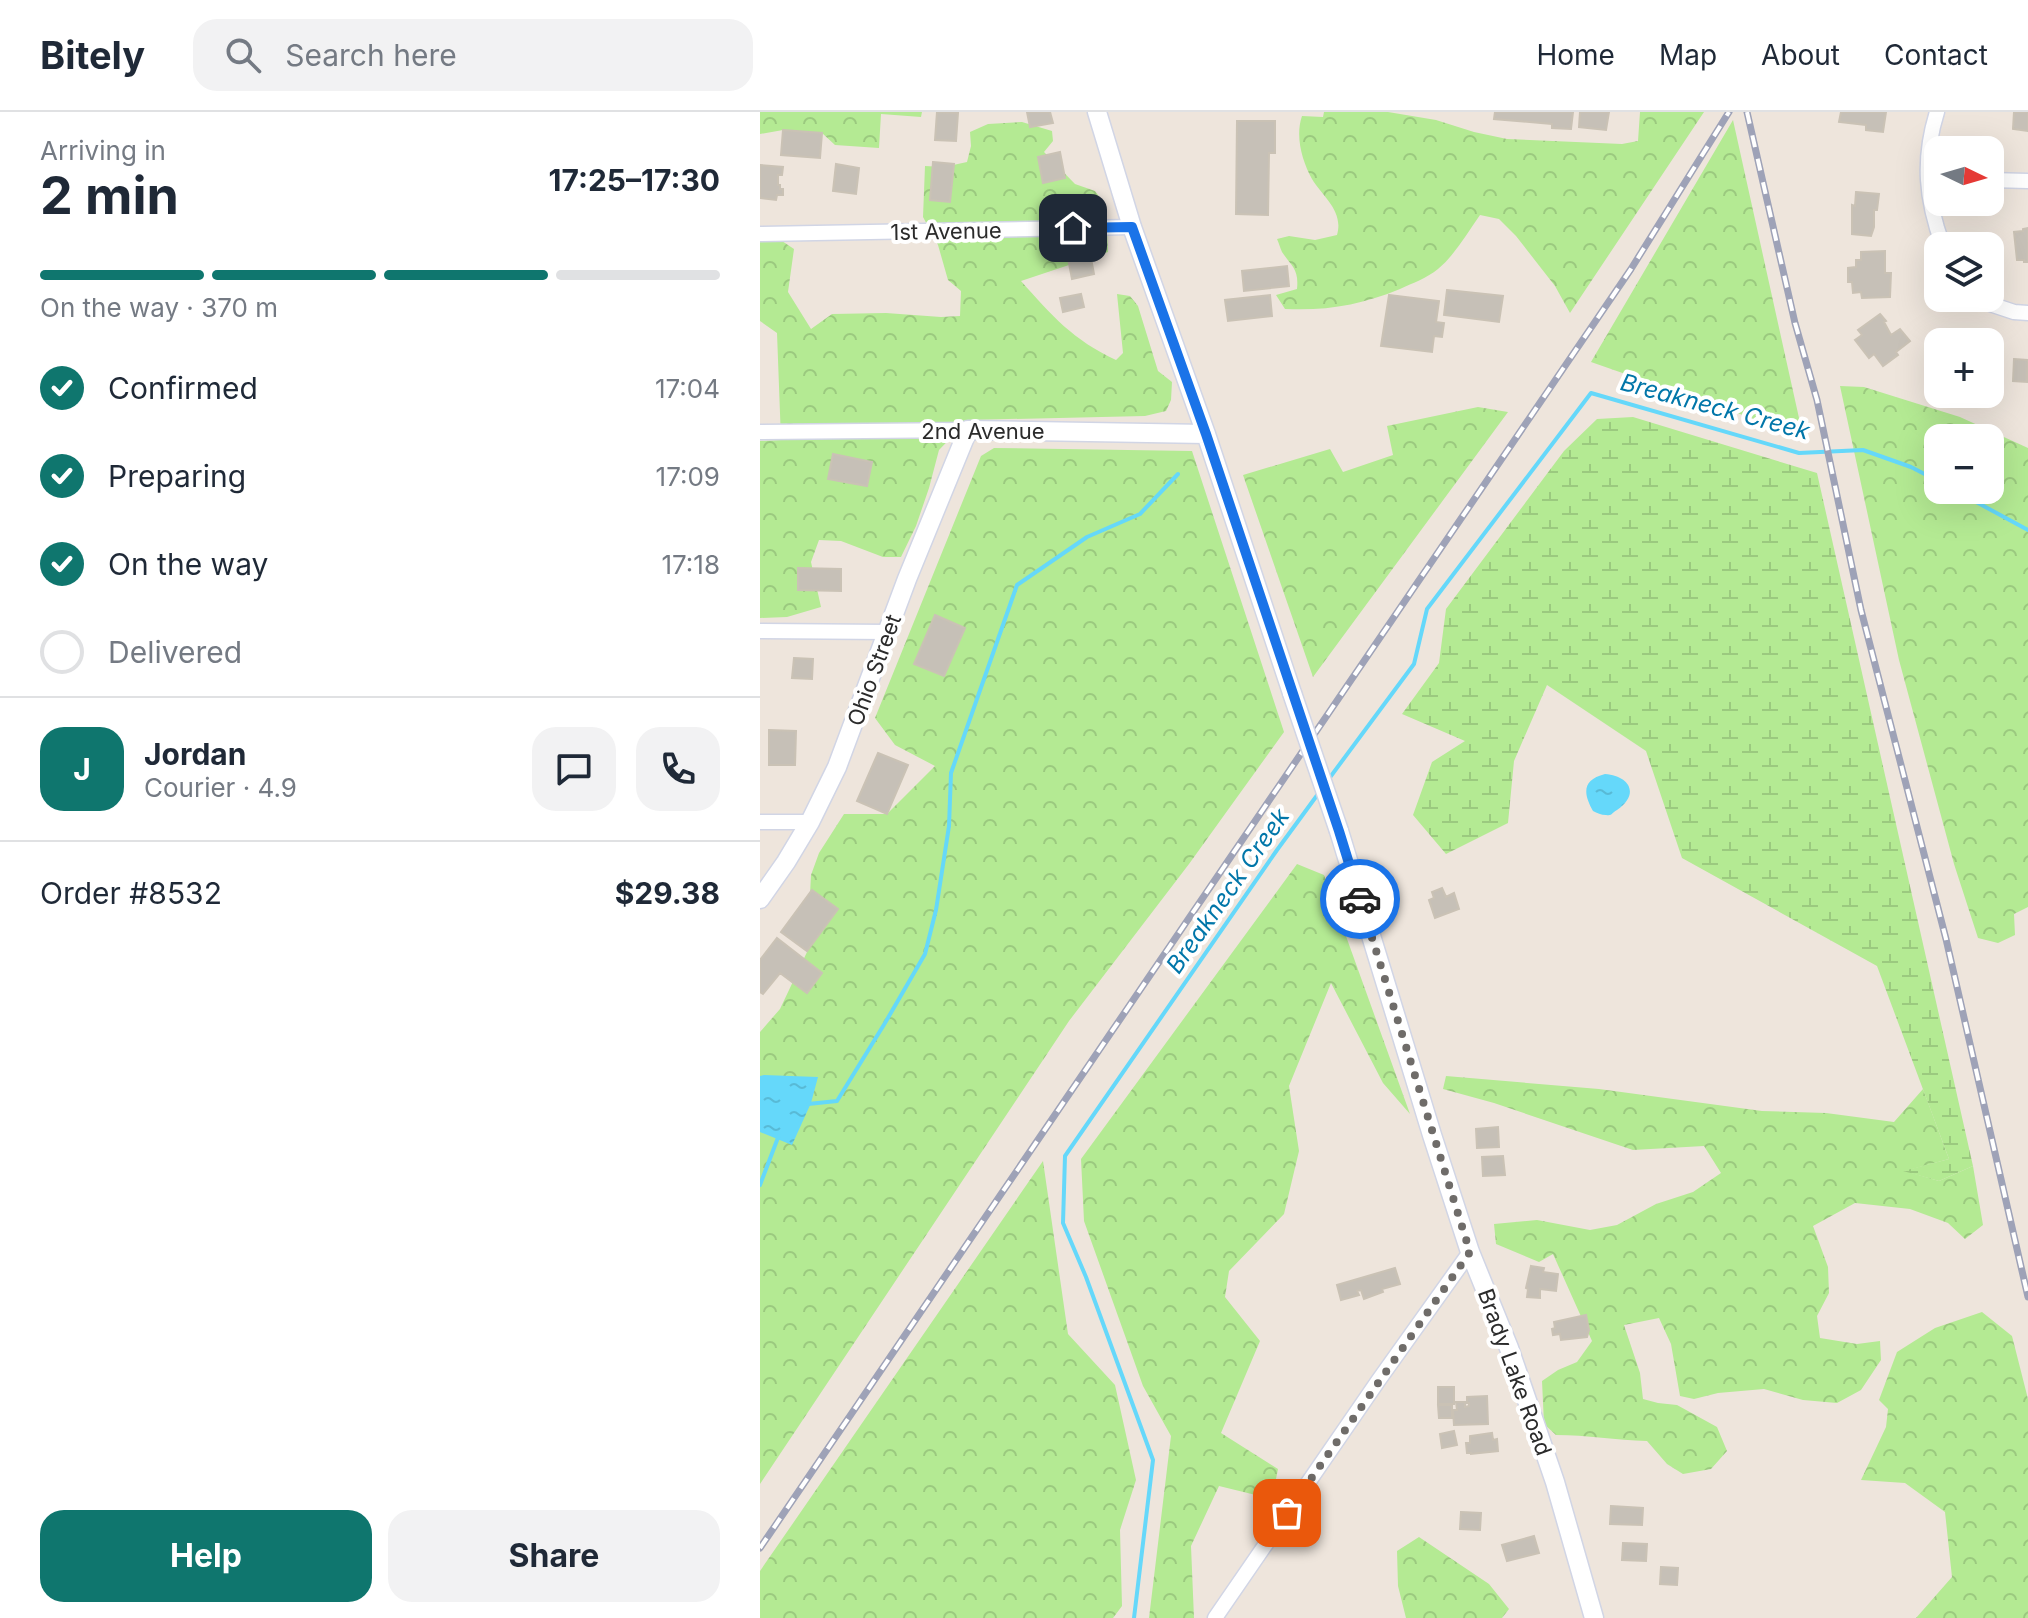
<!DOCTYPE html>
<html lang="en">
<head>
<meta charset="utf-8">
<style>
	:root { --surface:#fff; --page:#f2f2f3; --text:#1f2937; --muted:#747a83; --line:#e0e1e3; --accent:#0f766e }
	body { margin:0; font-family:Inter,sans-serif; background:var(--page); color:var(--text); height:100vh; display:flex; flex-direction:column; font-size:30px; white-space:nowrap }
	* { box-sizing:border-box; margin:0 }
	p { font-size:26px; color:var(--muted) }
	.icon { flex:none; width:44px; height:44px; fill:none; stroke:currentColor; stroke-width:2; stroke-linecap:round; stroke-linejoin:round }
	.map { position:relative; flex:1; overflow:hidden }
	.sheet { display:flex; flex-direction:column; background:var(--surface); width:760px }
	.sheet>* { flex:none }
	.needle { width:52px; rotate:95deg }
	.controls { position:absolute; left:1164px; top:24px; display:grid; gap:16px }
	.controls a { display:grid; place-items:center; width:80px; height:80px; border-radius:16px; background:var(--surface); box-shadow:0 8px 32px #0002; font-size:40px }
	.pin { position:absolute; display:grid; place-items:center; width:68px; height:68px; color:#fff; margin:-34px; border-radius:16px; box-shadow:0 4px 12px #0006 }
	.courier { position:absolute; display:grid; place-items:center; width:80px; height:80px; margin:-40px; border:6px solid #1a73e8; border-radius:50%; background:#fff; color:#222; box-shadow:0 2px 10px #0007 }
	.overview em { font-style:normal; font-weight:700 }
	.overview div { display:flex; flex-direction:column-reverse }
	.overview { display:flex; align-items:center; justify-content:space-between; height:136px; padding:0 40px }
	h1 { font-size:52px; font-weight:700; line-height:60px }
	.bar { display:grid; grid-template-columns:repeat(4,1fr); gap:12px 8px; align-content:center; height:96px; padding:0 40px }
	.bar i { height:10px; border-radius:6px; background:var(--line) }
	.bar .on { background:var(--accent) }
	.bar p { grid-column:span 4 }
	.line { display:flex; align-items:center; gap:20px; padding:0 40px; border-top:2px solid var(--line) }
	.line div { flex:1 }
	.round { display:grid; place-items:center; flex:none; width:84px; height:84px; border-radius:24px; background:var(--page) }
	ol { padding:0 40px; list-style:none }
	li { display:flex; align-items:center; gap:24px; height:88px }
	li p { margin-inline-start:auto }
	li .icon { padding:8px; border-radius:50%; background:var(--accent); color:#fff; stroke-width:4 }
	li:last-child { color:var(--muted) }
	li i { width:44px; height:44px; border:4px solid var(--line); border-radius:50% }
	.action { display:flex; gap:16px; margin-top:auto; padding:16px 40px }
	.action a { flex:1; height:92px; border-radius:24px; background:var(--accent); color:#fff; font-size:32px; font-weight:700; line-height:92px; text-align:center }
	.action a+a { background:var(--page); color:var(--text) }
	header { display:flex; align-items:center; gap:48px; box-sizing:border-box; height:112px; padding:0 40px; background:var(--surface); border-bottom:2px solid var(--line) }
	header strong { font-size:38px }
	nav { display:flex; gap:44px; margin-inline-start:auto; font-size:28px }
	.search { width:560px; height:72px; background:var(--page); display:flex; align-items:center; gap:20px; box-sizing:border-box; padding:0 28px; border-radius:24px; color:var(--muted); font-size:30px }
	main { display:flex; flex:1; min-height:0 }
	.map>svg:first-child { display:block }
</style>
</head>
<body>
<header>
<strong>Bitely</strong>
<div class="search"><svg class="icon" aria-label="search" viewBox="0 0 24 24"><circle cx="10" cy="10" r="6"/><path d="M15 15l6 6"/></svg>Search here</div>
<nav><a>Home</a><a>Map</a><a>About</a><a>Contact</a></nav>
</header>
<main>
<section class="sheet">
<div class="overview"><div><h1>2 min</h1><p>Arriving in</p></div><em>17:25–17:30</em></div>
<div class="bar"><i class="on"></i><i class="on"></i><i class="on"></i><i></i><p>On the way · 370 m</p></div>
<ol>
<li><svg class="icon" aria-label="check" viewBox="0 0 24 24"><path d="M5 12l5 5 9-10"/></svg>Confirmed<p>17:04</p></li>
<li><svg class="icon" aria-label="check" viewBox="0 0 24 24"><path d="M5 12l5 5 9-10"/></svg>Preparing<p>17:09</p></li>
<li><svg class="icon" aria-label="check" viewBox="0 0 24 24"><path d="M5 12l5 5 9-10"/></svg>On the way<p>17:18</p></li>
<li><i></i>Delivered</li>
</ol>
<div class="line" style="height:144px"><b class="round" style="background:var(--accent);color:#fff">J</b><div><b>Jordan</b><p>Courier · 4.9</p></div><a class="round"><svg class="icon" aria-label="chat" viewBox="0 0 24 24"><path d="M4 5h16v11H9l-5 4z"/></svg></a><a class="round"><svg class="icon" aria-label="phone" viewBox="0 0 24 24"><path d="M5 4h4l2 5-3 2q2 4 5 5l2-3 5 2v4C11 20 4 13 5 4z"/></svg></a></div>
<div class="line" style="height:104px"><div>Order #8532</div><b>$29.38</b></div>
<div class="action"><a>Help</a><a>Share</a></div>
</section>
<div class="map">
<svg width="1268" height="1506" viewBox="0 0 1268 1506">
	<defs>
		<pattern id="forest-crowns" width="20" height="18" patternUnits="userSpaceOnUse" patternTransform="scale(2)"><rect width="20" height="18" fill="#b4ea93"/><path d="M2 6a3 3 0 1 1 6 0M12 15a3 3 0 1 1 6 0" fill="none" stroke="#9bc97f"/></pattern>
		<pattern id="wetland-marsh" width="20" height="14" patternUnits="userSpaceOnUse" patternTransform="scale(2)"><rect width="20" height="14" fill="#b4ea93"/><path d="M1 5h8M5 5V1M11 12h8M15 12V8" fill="none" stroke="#9bc97f"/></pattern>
		<pattern id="water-ripples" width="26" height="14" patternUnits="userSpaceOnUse" patternTransform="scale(2)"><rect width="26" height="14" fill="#65d8fa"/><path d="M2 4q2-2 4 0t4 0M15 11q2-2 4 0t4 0" fill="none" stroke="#58bad6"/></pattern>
	</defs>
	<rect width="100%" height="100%" fill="#eee5dc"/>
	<path fill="url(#forest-crowns)" fill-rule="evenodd" d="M0,0H162L161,5L121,2L119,36L75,33L62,21L23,18L0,22Z
		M564,0H628L676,8L714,20L747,27L862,32L878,29L880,0H944L810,201L795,174L756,124L739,107L720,103C707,121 695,143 678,157C667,166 653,171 640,177C601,193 567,199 525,197L516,183L537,177C539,157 532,155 522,140C520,136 519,131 517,127L529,124L555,128L577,123C584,99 563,85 552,67C542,49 535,24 542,4L563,5Z
		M973,8L1043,324L831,250Z
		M262,10L292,19L293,29L284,40L315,72L335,79L346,94L348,140L261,169C292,204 313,228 356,248L363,241L357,182L370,184L378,194L398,259L412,270L411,288L406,299L385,304L208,308L179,338L169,376L156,414L141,445H123L81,429L59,428L51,450L61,495L27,505L0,506V329L21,328L17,221L0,209V130L22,129L34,137L28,180L51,217L72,202L126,201L181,205L200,204L201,179L188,168L178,133L163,105L165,54L184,55L207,50L211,34L210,20L228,12Z
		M1080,274L1104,275L1200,305L1268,336V795L1254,802L1255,823L1238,831L1218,826L1194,752L1139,548ZM1178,326H1230V378H1178Z
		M718,295L748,300L553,565L483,363L570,337L583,360L633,343L627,314Z
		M234,336L432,339L524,620L429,752L309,909L0,1372V920L20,897L47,840L51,763L59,741L84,702H127L175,654L135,633L115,606L221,344Z
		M537,752L564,763L650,1002L623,971L571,871L529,974L539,1039L524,1102L469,1159L465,1185L500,1229L461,1321L518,1357L512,1387L459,1374L431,1434L434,1506H389L411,1324L383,1274L324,1109L321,1047Z
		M686,964L839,977L1002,999L1066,1001L1134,1010L1163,977L1189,1047L1145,1059L1179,1069L1213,1054L1223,1113L1205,1127L1188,1111L1150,1097L1095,1091L1053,1114L1068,1155L1069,1181L1057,1204L1060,1226L1097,1232L1120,1229L1121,1248L1101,1278L1077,1291L1043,1288L1004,1277L958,1281L934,1287L920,1284L911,1232L899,1206L864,1213L880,1261L883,1287L898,1291L917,1293L957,1315L967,1339L951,1357L923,1362L907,1352L887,1329C856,1328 827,1323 796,1323L784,1312L782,1269L798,1258L817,1250L832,1229L793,1142L779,1150L736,1132L734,1112L777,1108L830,1118L857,1113L896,1092L933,1080L961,1061L944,1034L873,1038L734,991L683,977Z
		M283,1049L308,1222L355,1273L376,1368L360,1418L362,1494L353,1506H0V1459Z
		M1222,1200L1252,1224L1268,1287V1506H1156L1192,1465L1185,1400L1145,1371L1101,1368L1126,1315L1128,1297L1119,1288L1137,1240L1175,1216Z
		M659,1425L729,1472L749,1497L742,1506H646L638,1474L637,1439Z"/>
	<path fill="url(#wetland-marsh)" d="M873,305L1057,361L1213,1054L1179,1069L1143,1059L1189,1047L1117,854L922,746L886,639L787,573L754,649L748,711L686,742L653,703L672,650L705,629L642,602L679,551L686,497L804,339L837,307Z"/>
	<path fill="url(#water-ripples)" d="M845,662C870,664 880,682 857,698C851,701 853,704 846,703C841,703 837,701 833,699C823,681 822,668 845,662Z
		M4,963L58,965L51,991L32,1033L0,1020V964Z"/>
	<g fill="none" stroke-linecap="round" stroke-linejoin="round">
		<path stroke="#65d8fa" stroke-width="4" d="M1194,378L1268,418
			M568,668L654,552L667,497L831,281L1039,341L1103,338L1151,355L1178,369
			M48,992L77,989L125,911L165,842L176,798L189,714L191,661L257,473L327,425L380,402L418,362
			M0,1073L19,1023
			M374,1506L393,1348L326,1165L303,1111L305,1044L517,738L558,682"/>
	</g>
	<path fill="#c6c0b7" stroke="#cac2b5" stroke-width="2" d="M177,0L198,1L196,29L175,28Z
		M267,0H290L293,11L270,15Z
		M735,0H813L811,17L792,16V12L734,7Z
		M820,0H849L846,18L819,15Z
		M1081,0H1126L1123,20L1106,18V13L1079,10Z
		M1254,0H1268V19L1253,17Z
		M477,9H515V41H509L508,103L476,102Z
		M23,18L62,21L60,46L21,43Z
		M300,40L305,66L283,71L278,45Z
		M173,50L194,52L190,90L170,88Z
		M76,52L99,56L96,82L73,79Z
		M0,53L23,55L22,63H18V73H20V77H23V83H17L16,88L0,86Z
		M1096,80L1119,82L1117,98H1114V115L1111,124L1092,122V93L1095,94Z
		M1268,116V150H1264V148H1257L1254,120L1263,119V117Z
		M329,136L334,162L312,167L307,141Z
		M1125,139V161H1131L1130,185L1102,186L1101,180L1093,181L1092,170H1088V156L1096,155V148H1101V140Z
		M527,154L529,174L484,179L482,159Z
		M687,178L743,184L739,210L684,203Z
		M321,182L324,195L303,200L300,186Z
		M510,183L512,204L468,209L465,188Z
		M629,183L679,189L676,210L684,211L682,225L674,224L672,240L621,234Z
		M1120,202L1126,209L1124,210L1131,223L1140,217L1150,229L1136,240L1138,243L1123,254L1114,242L1109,246L1095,228L1102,223L1098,218Z
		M1254,247L1268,248L1267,270L1253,269Z
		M1169,255H1178V275L1167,274Z
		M73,342L112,350L107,374L68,367Z
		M38,456L81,457V479L38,478Z
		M175,503L205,516L184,564L154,552Z
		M34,546L53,547L52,567L32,566Z
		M9,618L36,619L35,653H9Z
		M118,641L148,653L127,702L97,689Z
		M682,776L686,785L694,781L699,797L675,806L669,788L674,786L672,780Z
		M52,778L78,797L47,839L21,820Z
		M17,826L62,861L47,881L20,861L3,882L0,880V848Z
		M738,1015L739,1035L717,1036L716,1017Z
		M743,1044L745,1063L723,1064L722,1045Z
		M771,1154L784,1156L783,1160L798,1162L796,1179L780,1177V1186L767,1185L768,1177L766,1176Z
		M635,1156L640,1172L622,1177L623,1180L604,1187L601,1178L597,1179L599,1183L581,1188L577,1173Z
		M826,1203L829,1218L827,1225L801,1228L800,1222L793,1223L792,1217L795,1216L794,1210Z
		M678,1275H694V1292H678Z
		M727,1284L728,1312L694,1313L693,1298H697L696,1290H705V1295L709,1294V1291H707V1285Z
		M678,1293H692V1306H679Z
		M694,1319L697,1333L682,1336L680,1322Z
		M732,1321L733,1328L737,1327L738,1339L711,1342V1341H707L706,1331H710V1324Z
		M851,1394L883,1396L882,1413L850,1412Z
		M701,1400L721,1401L720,1418L700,1417Z
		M774,1424L779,1441L747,1449L742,1433Z
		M863,1431L887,1432L886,1449L862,1448Z
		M901,1455L918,1456L917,1473L900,1472Z"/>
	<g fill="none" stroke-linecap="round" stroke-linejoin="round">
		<defs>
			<path id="minor" d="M1177,0C1162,48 1166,88 1183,134
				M1230,68L1268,69
				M0,122L372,115
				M1212,186L1254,200L1268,201
				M0,320L208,318
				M0,519L128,520
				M0,710H50
				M455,1506L618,1269L710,1140"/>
			<path id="tertiary" d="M337,0L372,115L446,322L532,581
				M579,719L672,1023L710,1140L749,1236L795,1370L834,1506
				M0,787L26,750L50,710L77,655L147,467L208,318L446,322"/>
		</defs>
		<use href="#minor" stroke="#d1d5e5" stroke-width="17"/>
		<use href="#tertiary" stroke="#d1d5e5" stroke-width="21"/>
		<use href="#minor" stroke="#fff" stroke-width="14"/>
		<use href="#tertiary" stroke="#fff" stroke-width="18"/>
		<defs>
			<path id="rail" d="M987,0L1035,211L1057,288L1101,498L1186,827L1268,1185
				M0,1436L871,157L969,0"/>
		</defs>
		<use href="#rail" stroke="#9ea2b7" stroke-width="7"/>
		<use href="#rail" stroke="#fff" stroke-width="4" stroke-dasharray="12" stroke-linecap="butt"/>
		<defs>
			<path id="tertiary-bridge" d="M532,581L579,719"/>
		</defs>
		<use href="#tertiary-bridge" stroke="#d1d5e5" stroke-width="21" stroke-linecap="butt"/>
		<use href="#tertiary-bridge" stroke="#fff" stroke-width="18"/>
	</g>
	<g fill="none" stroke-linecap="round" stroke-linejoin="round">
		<path stroke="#6f6c69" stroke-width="8" stroke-dasharray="0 14.4" d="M527,1401L710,1140L600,787"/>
		<path stroke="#1a73e8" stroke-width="10" d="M313,116L372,115L446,322L579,719L600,787"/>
	</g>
	<g text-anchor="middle" stroke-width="8" stroke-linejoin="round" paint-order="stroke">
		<g font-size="22" fill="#2b2b2b" stroke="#fff">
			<text transform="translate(186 119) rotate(-1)" y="8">1st Avenue</text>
			<text x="223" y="327">2nd Avenue</text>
			<text transform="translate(114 558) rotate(-70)" y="8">Ohio Street</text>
			<text transform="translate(755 1260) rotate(70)" y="8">Brady Lake Road</text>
		</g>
		<g font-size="24" font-style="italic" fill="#0176a9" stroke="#fff">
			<text transform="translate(955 295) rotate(15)" y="8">Breakneck Creek</text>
			<text transform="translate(468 779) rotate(-55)" y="8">Breakneck Creek</text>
		</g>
	</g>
</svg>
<div class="controls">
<a><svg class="needle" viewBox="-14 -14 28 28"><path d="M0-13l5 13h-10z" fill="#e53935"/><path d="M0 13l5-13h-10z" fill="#747a83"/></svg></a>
<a><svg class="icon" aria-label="layers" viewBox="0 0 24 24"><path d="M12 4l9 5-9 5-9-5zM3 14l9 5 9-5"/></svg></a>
<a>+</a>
<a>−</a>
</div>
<div class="pin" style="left:527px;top:1401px;background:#ea580c"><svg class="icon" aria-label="bag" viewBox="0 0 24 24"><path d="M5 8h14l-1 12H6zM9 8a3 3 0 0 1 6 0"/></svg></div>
<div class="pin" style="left:313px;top:116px;background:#1f2937"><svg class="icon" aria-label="home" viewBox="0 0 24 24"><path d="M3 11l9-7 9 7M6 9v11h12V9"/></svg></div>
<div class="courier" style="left:600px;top:787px"><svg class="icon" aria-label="car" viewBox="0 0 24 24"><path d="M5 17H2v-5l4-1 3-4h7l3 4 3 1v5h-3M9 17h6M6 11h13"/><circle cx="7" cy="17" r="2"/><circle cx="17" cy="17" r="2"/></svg></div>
</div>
</main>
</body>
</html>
